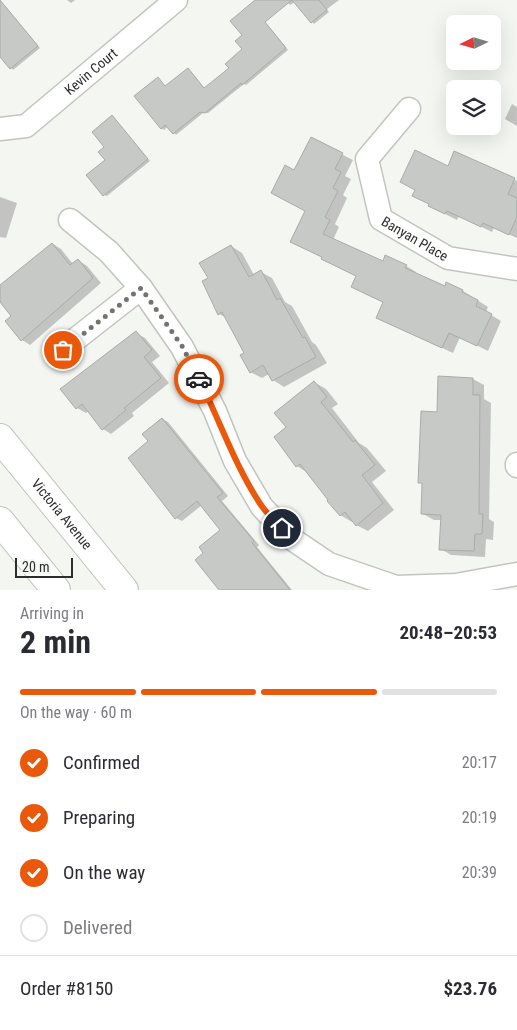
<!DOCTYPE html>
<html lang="en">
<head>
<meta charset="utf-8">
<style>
	:root { --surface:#fff; --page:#f2f2f3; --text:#2b2b33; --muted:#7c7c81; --line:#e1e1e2; --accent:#ea580c }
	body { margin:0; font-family:"Roboto Condensed",sans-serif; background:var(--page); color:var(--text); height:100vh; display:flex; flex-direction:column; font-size:19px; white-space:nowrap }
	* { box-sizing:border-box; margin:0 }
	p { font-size:16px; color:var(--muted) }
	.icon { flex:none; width:28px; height:28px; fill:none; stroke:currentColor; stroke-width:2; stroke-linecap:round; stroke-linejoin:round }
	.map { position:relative; height:590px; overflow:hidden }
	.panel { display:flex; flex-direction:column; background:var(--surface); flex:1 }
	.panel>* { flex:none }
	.needle { width:32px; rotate:265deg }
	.buttons { position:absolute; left:446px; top:15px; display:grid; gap:10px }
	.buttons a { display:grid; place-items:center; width:55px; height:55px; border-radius:8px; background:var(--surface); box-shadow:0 5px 20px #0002; font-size:25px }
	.scale { position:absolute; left:15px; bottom:12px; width:58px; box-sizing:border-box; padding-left:5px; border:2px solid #2d2d2c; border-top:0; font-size:14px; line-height:18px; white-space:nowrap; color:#2d2d2c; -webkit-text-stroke:4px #f4f6f2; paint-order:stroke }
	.pin { position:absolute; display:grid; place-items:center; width:42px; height:42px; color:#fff; margin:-21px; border:2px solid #fff; border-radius:50%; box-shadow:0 1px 5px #0007 }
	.courier { position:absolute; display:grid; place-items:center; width:50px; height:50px; margin:-25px; border:4px solid #ea580c; border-radius:50%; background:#fff; color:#222; box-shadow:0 1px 6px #0007 }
	.headline em { font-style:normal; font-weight:700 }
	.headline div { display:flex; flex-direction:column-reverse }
	.headline { display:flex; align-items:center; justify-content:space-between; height:85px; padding:0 20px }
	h1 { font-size:32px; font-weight:700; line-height:38px }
	.bar { display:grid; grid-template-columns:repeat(4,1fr); gap:8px 5px; align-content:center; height:60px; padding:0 20px }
	.bar i { height:6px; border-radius:4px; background:var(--line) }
	.bar .selected { background:var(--accent) }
	.bar p { grid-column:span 4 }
	.line { display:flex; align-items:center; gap:12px; padding:0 20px; border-top:1px solid var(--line) }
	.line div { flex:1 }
	ol { padding:0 20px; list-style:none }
	li { display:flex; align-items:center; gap:15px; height:55px }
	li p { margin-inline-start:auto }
	li .icon { padding:5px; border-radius:50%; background:var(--accent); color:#fff; stroke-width:4 }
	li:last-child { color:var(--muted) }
	li i { width:28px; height:28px; border:2px solid var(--line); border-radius:50% }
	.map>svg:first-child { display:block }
</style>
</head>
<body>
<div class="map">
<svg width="517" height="590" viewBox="0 0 517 590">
	<rect width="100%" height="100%" fill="#f4f6f2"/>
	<path fill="#0003" d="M0,0L40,48L13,70L0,56Z
		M67,0H75L71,3Z
		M285,0H339L327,9L329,12L314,24L295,2L290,5Z
		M253,7L288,50L246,85L244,84L208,113H203L176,135L168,126L164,130L161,128L166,87L190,71L205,89L231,68L244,49V36Z
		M512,104L517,107V126L505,119Z
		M112,117L150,161L107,196L104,195L106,147Z
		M311,139L353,160L345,176L351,179L343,195L347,198L335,224L339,227L333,240L383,263L406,266L416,272L415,274L445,288L447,284L463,291L488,307L486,312L501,321L488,351L460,337L453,353L388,323L377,318L384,303L363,293L358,276L292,242L306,211L295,171Z
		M455,153L517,181V238L494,228L492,232L459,216L457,220L429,206Z
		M0,197L17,203L6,238L0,237Z
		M53,244L61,249L73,264L78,260L87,266L101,283L30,345L22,340L12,317L0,302V287Z
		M231,246L242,253L254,275L261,272L272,278L285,302L292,306L312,342L316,345L327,363L284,387L273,380L269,374L262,378L250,372L246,353L227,318L219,314L209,279Z
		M136,333L145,338L160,356L152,362L169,383L132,413L134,416L111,434L103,429L89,411L86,413L77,408L62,390Z
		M439,377L473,379L484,385V399L491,403L489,519L494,522L493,540L486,539L485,557L451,555L441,549L442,520H434L423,514L424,485L420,482L438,413Z
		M314,382L326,389L338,404L332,408L359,443L367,448L386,471L372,482L394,510L368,531L356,525L353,521L352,522L340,515L330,500L308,473L297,466L287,427Z
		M162,419L168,422L228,496L222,501L259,545L257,547L292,590H224L205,553L221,530L202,505L182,521L176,518L150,442Z"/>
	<path fill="#c6c9c6" stroke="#a9aca9" d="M0,0L38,46L10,69L0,57Z
		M255,0H319L327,10L311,23L292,0L265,22L286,48L242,85L241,83L205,113L200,112L173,134L165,125L161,129L134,96L158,77L165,86L188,68L204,88L229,68L225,64L242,49L235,41L242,35L230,21Z
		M112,115L148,159L103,196L86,175L105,160L98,152L104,147L92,132Z
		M311,137L343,153L335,169L341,172L333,188L338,191L325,217L330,220L323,234L383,261L385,255L407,265L405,268L445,286L446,282L463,290L462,292L478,300L476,306L492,314L477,346L449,333L442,348L376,318L383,302L351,287L356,276L321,259L322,257L290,242L305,211L271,193L285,165L294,170Z
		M415,150L448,166L454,151L515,178L508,194L517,198V217L509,235L483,223L481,227L447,211L445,214L428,206L429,204L412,196L415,190L400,182Z
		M52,243L70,265L78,259L93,278L21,341L5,321L11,316L0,302V285Z
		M231,245L249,277L261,270L277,300L280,298L303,338L305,337L316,357L272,381L263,365L250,373L240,355L244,353L222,312L218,315L202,281L208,278L199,263Z
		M136,331L152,350L144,357L161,378L124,408L126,410L102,430L82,404L76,409L60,389Z
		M438,376L473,378V395H480L479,514H483L482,534H475L474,551L439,550L441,515L421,514L422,483H418L421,411L437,412Z
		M314,381L327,397L321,402L353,442L355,440L375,465L362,475L383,503L356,526L345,512L340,516L327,501L328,500L300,464L296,467L274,437L286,427L274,413Z
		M162,418L223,493L217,497L254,541L252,543L290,590H219L195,560L203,553L199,547L220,530L197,501L175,519L128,458L148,441L142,434Z"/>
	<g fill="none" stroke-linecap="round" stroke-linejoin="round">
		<defs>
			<g id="street">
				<path id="s1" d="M409,109L367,159L381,219L448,258L517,269"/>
				<path id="s2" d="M0,129L26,126L176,0"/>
				<path d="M70,220L109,252L141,288L182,347L215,411L235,461L262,507L292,539L329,564L396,587L456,585L517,574"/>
				<path d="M63,349L141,288"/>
				<path d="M517,464V466"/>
			</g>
			<g id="secondary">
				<path id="s3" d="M0,438L124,590"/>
				<path d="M0,521L56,590"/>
			</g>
		</defs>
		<use href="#street" stroke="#c3c4c0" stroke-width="25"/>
		<use href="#secondary" stroke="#c3c4c0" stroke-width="30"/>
		<use href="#street" stroke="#fff" stroke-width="22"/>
		<use href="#secondary" stroke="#fff" stroke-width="28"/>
	</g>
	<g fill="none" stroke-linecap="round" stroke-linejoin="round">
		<path stroke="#737371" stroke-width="5" stroke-dasharray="0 9" d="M63,350L141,288L182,346L199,379"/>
		<path stroke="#ea580c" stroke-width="6" d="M199,379C220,421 235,466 261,505C267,514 275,521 282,528"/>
	</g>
	<g text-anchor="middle" stroke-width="4" stroke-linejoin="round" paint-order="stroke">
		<g font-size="14" fill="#2d2d2c" stroke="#f4f6f2">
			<text dy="5" stroke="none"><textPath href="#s2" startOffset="111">Kevin Court</textPath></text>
			<text dy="5" stroke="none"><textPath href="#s1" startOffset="166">Banyan Place</textPath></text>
			<text dy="5" stroke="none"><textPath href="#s3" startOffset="98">Victoria Avenue</textPath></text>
		</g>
	</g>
</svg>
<div class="buttons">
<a><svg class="needle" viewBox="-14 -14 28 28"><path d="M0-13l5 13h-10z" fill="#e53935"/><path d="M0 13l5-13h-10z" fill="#7c7c81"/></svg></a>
<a><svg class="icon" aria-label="layers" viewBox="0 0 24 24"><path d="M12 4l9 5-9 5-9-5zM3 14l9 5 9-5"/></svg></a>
</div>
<div class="scale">20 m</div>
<div class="pin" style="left:63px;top:350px;background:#ea580c"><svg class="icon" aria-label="bag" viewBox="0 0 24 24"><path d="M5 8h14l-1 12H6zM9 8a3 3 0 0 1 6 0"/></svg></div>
<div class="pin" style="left:282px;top:528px;background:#1f2937"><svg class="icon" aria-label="home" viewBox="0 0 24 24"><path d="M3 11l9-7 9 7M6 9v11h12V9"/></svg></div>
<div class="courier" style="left:199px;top:379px"><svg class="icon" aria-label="car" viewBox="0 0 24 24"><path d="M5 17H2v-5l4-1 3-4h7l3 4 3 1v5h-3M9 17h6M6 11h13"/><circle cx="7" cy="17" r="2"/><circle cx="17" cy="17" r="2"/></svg></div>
</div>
<section class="panel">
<div class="headline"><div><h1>2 min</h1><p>Arriving in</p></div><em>20:48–20:53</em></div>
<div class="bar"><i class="selected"></i><i class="selected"></i><i class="selected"></i><i></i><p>On the way · 60 m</p></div>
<ol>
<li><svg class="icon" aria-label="check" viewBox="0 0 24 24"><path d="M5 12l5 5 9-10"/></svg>Confirmed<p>20:17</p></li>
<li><svg class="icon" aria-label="check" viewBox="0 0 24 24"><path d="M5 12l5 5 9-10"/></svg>Preparing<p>20:19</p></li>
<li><svg class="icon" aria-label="check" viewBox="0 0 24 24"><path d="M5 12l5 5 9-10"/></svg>On the way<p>20:39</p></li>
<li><i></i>Delivered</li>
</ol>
<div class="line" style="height:65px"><div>Order #8150</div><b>$23.76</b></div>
</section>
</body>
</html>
